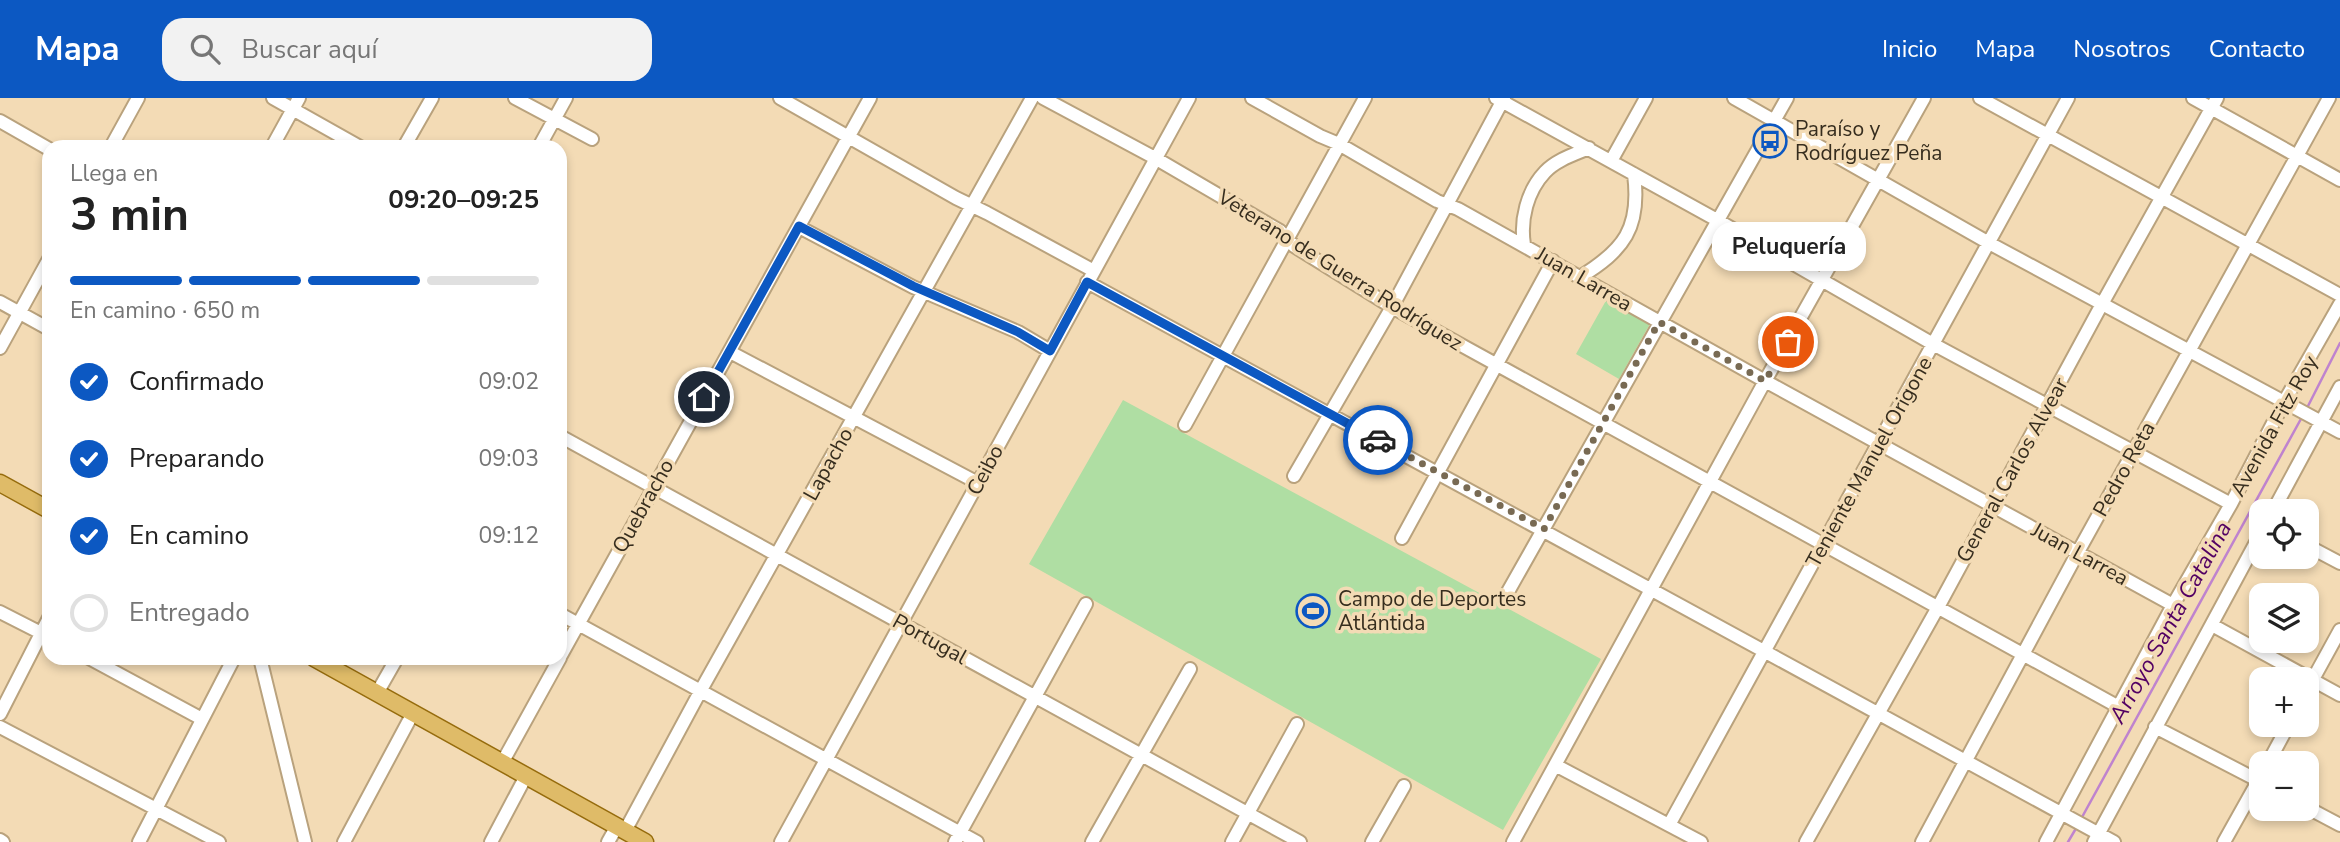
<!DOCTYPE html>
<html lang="es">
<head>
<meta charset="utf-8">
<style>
	:root { --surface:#fff; --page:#f2f2f2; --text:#222; --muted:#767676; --line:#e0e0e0; --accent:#0c58c2 }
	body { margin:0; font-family:"Nunito Sans",sans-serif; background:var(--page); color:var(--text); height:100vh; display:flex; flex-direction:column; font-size:26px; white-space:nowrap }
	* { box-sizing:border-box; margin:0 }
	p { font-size:23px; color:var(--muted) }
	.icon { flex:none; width:38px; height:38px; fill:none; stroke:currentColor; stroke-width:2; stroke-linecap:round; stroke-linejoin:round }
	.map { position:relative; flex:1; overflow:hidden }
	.panel { position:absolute; left:42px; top:42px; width:525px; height:525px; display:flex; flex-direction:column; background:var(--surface); border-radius:21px; box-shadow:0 4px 10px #0003 }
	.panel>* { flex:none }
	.controls { position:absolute; left:2249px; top:401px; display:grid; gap:14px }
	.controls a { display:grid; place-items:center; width:70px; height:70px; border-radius:14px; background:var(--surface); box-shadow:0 4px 10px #0003; font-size:35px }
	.pin { position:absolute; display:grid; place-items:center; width:60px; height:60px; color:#fff; margin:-30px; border:4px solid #fff; border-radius:50%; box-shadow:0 2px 7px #0007 }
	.courier { position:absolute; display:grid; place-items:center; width:70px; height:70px; margin:-35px; border:5px solid #0c58c2; border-radius:50%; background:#fff; color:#222; box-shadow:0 2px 9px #0007 }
	.bubble { position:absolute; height:49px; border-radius:21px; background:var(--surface); box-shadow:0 4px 10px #0003; font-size:23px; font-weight:700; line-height:49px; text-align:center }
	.overview em { font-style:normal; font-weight:700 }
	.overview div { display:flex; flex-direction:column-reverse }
	.overview { display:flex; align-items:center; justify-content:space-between; height:119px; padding:0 28px }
	h1 { font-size:46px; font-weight:700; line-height:52px }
	.bar { display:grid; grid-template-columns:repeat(4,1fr); gap:10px 7px; align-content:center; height:84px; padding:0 28px }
	.bar i { height:9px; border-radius:5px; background:var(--line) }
	.bar .on { background:var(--accent) }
	.bar p { grid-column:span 4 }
	ol { padding:0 28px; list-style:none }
	li { display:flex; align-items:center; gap:21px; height:77px }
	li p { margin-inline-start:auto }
	li .icon { padding:7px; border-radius:50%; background:var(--accent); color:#fff; stroke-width:4 }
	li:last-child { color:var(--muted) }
	li i { width:38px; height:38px; border:4px solid var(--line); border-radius:50% }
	header { display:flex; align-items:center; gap:42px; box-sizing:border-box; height:98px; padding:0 35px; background:var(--accent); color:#fff }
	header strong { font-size:33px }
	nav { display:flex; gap:38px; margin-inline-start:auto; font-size:24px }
	.search { width:490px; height:63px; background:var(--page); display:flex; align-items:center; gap:18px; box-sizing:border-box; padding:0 24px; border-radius:21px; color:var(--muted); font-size:26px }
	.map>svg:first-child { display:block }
</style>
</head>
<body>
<header>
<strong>Mapa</strong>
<div class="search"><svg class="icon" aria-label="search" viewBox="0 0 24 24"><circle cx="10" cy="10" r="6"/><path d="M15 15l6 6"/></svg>Buscar aquí</div>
<nav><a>Inicio</a><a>Mapa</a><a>Nosotros</a><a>Contacto</a></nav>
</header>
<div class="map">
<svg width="2340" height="744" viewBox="0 0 2340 744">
	<rect width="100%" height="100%" fill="#f3dbb5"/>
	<path fill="#afdea3" d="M1608,199L1651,224L1619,281L1576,256Z
		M1123,302L1601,561L1503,732L1029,466Z"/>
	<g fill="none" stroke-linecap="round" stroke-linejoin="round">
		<path stroke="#bf83ce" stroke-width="2.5" d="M2307,310L2340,245
			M2081,721L2302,319
			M2068,744L2078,727"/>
		<defs>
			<path id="minor" d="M273,0L360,49
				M515,0L592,41
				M780,0L956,100L987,115L1094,173
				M1043,0L1155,60L1280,133L1294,148L1392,209L2117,608
				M1252,0L1320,38L1339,46L1437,103L1458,111L1765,283L2173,507
				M1496,0L1717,122L1933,246L2231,406
				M1734,0L1989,145L2340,334
				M1980,0L2340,197
				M2193,0L2340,82
				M0,23L49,51
				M111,49L138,0
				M272,49L299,0
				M404,49L432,0
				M539,49L566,0
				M1611,63L1646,0
				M799,129L913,189L1018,234L1050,253
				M1524,147C1520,122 1527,93 1545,74C1556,62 1575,56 1589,50
				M1580,179C1624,152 1641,130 1634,76
				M1087,184L2114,744
				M0,204L49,231
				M0,250L49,161
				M730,254L978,385
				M1185,327L1365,0
				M560,338L1300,744
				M1294,378L1392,209L1504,0
				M2273,413L2340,289
				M1402,440L1553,163
				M2306,447L2340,465
				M1505,499L1787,0
				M0,514L47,538
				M560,516L977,744
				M2212,527L2340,597
				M560,559L870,0
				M89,560L202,621
				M260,560L305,744
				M2306,594L2340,532
				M377,595L397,560
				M0,616L49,520
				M0,629L219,744
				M2155,629L2261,684
				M502,665L560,560
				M2268,665L2289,626
				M1555,667L1701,744
				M2306,709L2340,727
				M1669,727L2068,0
				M625,733L701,592L1032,0
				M0,742L3,744
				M139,744L234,560
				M344,744L413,615
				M491,744L526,678
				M608,744L617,728
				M781,744L1189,0
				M955,744L1086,506
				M1092,744L1190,571
				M1232,744L1297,626
				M1372,744L1404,688
				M1513,744L1765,283L1924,0
				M1806,744L1937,511L2102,206L2217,0
				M1922,744L2078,454L2329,0
				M2046,744L2173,507L2231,406L2284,304L2340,206
				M2094,744L2261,435
				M2224,744L2261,678"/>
			<path id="major" d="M0,385L49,412
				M314,560L645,744"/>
		</defs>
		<use href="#minor" stroke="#b9a27d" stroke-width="16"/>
		<use href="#major" stroke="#966c0d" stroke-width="19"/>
		<use href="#minor" stroke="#fff" stroke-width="12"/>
		<use href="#major" stroke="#dfbb68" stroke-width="16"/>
	</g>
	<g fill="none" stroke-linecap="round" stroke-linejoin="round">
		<path stroke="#786a53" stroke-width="7" stroke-dasharray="0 12.6" d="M1378,342L1544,431L1659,224L1765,283L1788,244"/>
		<path stroke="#0c58c2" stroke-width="9" d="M704,299L799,128L913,188L1018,234L1050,253L1087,184L1378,342"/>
	</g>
	<defs>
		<symbol id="bus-ring" viewBox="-11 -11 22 22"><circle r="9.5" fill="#f3dbb5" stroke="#0c58c2" stroke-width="1.5"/><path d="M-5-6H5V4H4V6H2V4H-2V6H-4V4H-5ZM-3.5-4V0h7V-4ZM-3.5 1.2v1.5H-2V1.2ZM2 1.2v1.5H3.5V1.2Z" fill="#0c58c2"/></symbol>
		<symbol id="stadium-ring" viewBox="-11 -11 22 22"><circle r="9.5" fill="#f3dbb5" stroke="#0c58c2" stroke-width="1.5"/><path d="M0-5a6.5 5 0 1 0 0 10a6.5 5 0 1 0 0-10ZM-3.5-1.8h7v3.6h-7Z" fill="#0c58c2"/></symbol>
	</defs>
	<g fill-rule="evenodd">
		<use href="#bus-ring" x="1751" y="24" width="38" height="38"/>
		<use href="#stadium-ring" x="1294" y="494" width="38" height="38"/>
	</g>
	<g text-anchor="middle" stroke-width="7" stroke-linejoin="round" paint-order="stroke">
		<g font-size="21" fill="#362d1e" stroke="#f3dbb5" text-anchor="start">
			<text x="1795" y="38">Paraíso y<tspan x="1795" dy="24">Rodríguez Peña</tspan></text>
			<text x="1338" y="508">Campo de Deportes<tspan x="1338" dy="24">Atlántida</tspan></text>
		</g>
		<g font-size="21" fill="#362d1e" stroke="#f3dbb5">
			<text transform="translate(1340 172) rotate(32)" y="7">Veterano de Guerra Rodríguez</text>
			<text transform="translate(1584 181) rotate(30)" y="7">Juan Larrea</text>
			<text transform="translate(2274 328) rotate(-61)" y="7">Avenida Fitz Roy</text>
			<text transform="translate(1869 364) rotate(-61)" y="7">Teniente Manuel Origone</text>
			<text transform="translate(828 366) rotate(-61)" y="7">Lapacho</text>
			<text transform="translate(2124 371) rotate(-61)" y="7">Pedro Reta</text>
			<text transform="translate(985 372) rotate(-62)" y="7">Ceibo</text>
			<text transform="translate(2012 372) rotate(-61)" y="7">General Carlos Alvear</text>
			<text transform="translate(643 408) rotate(-61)" y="7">Quebracho</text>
			<text transform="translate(2080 456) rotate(29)" y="7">Juan Larrea</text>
			<text transform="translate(930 541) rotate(29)" y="7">Portugal</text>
		</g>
		<g font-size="23" font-style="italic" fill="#520063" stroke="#f3dbb5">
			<text transform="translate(2170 524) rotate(-61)" y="8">Arroyo Santa Catalina</text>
		</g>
	</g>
</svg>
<div class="controls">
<a><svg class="icon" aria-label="locate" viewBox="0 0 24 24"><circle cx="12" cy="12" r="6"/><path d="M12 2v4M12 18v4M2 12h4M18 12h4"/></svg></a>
<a><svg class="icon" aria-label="layers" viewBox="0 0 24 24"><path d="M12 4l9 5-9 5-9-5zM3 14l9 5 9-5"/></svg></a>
<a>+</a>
<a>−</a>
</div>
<div class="pin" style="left:1788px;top:244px;background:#ea580c"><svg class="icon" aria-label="bag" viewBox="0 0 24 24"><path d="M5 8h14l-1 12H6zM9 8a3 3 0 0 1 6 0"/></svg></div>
<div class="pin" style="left:704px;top:299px;background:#1f2937"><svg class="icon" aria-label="home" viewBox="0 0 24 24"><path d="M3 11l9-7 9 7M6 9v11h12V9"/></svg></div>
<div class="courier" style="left:1378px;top:342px"><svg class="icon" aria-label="car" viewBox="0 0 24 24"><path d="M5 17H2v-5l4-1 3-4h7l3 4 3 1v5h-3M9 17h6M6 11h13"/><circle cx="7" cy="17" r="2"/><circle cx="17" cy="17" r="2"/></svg></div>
<div class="bubble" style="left:1712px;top:124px;width:154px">Peluquería</div>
<section class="panel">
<div class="overview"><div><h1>3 min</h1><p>Llega en</p></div><em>09:20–09:25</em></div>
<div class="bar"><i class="on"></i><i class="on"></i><i class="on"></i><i></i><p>En camino · 650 m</p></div>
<ol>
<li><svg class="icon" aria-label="check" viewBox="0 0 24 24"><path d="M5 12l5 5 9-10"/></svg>Confirmado<p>09:02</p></li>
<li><svg class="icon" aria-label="check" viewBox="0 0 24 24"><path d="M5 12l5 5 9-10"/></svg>Preparando<p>09:03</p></li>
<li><svg class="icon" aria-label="check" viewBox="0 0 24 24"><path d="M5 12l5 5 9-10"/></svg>En camino<p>09:12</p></li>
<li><i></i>Entregado</li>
</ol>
</section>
</div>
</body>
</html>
